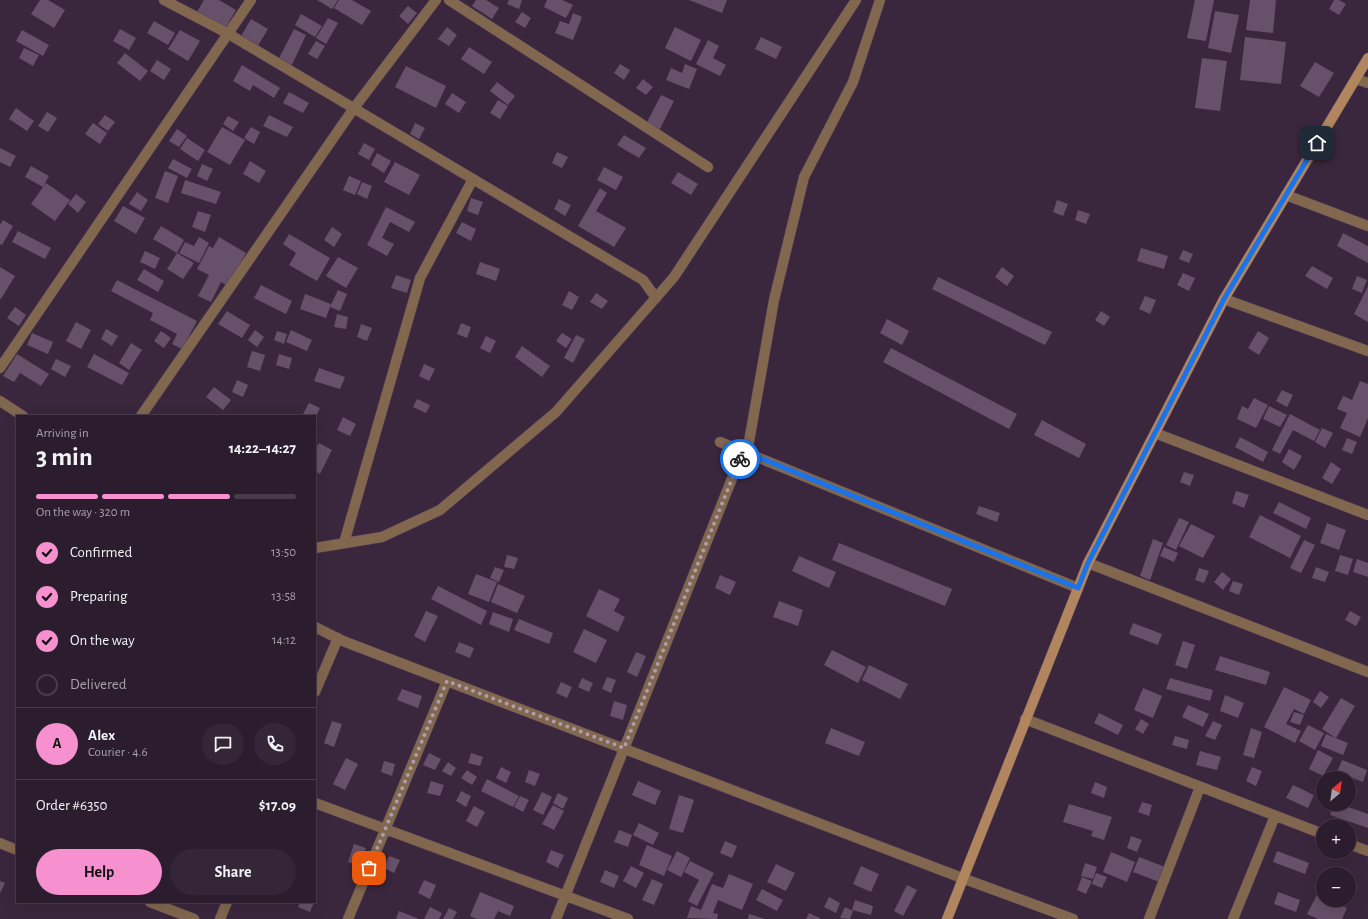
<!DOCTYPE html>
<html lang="en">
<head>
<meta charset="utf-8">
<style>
	:root { --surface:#2c1d2e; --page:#342636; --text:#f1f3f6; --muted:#a6a2aa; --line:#483b4a; --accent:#f690cf }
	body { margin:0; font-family:"Alegreya Sans",sans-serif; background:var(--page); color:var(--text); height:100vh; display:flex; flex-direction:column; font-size:15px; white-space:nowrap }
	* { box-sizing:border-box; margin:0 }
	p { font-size:13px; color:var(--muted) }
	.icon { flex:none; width:22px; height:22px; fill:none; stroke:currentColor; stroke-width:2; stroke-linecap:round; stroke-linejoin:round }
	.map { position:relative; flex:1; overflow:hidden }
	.sheet { position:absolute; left:16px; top:415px; width:300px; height:488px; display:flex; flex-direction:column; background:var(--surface); border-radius:0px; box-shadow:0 4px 16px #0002,0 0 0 1px var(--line) }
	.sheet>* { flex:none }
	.needle { width:26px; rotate:29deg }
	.buttons { position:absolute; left:1316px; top:771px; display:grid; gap:8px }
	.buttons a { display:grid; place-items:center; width:40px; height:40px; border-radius:50%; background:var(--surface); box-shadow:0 4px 16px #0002,0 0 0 1px var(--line); font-size:20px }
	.pin { position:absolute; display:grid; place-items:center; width:34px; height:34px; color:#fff; margin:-17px; border-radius:8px; box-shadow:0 2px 6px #0006 }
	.courier { position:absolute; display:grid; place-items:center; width:40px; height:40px; margin:-20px; border:3px solid #1a73e8; border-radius:50%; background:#fff; color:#222; box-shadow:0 1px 5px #0007 }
	.headline em { font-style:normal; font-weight:700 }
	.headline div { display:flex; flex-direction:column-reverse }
	.headline { display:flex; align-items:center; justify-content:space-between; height:68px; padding:0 20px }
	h1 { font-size:26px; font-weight:700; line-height:30px }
	.bar { display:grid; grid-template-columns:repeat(4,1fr); gap:6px 4px; align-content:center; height:48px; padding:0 20px }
	.bar i { height:5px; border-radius:3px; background:var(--line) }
	.bar .on { background:var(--accent) }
	.bar p { grid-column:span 4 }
	.line { display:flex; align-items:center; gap:10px; padding:0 20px; border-top:1px solid var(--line) }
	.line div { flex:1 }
	.round { display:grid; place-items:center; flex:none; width:42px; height:42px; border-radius:21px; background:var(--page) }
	ol { padding:0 20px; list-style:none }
	li { display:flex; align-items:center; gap:12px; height:44px }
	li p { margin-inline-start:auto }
	li .icon { padding:4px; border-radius:50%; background:var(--accent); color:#111; stroke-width:4 }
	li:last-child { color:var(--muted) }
	li i { width:22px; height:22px; border:2px solid var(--line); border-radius:50% }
	.action { display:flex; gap:8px; margin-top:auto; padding:8px 20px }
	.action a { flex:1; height:46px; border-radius:24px; background:var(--accent); color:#111; font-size:16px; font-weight:700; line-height:46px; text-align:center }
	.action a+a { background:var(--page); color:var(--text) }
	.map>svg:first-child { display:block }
</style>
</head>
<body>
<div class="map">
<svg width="1368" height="919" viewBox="0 0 1368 919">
	<rect width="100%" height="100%" fill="#3b273d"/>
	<path fill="#675069" d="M40,0H48L65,10L54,28L31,14Z
		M204,0H219L236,10L223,32L195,15Z
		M317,0H338L332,9Z
		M339,0H352L371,11L362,25L334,8Z
		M476,0H486L499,8L492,19L472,6Z
		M509,0H522L519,9L507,4Z
		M547,0H562L573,5L566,18L544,7Z
		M689,0H727L722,13Z
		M1195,0H1214L1206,41L1187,38Z
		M1250,0H1276L1273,33L1246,30Z
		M1334,0H1339L1346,4L1339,15L1329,9Z
		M408,6L417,13L408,24L399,16Z
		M1215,11L1239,15L1231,53L1208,48Z
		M522,12L531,18L525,28L515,22Z
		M573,13L582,17L573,40L555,33L560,21L569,24Z
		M301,14L322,26L315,37L295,25Z
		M328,18L338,23L326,44L316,38Z
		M251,19L268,29L256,49L240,38Z
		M154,21L175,33L168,45L147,33Z
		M447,27L457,35L449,46L438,39Z
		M675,27L701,40L691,61L665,48Z
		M120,29L136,38L129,50L113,41Z
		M294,29L306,35L290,69L277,62Z
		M22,30L49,45L43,56L16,41Z
		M180,30L200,41L188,61L168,49Z
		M761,37L782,47L776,59L755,49Z
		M1245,37L1286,42L1281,84L1240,80Z
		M708,40L719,46L713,58L726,65L720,76L696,64Z
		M316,41L325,46L317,59L308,54Z
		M469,47L492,62L484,74L461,59Z
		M24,48L39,55L33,66L19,58Z
		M125,53L148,71L140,81L117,63Z
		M1202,58L1227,61L1220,111L1195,108Z
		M157,60L171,69L164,80L150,71Z
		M1315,62L1334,73L1319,97L1300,86Z
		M620,64L630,70L624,80L614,73Z
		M685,64L697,69L689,89L666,80L671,68L682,73Z
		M242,65L280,88L274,98L253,85L250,91L233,81Z
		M406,66L446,86L436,108L395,87Z
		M643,79L653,87L646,95L636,88Z
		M497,82L515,96L508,105L490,91Z
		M289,92L309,103L303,113L283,103Z
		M452,93L466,102L459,113L445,104Z
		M661,95L674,101L659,131L646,124Z
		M498,100L508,106L500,119L490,113Z
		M16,108L34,121L27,131L9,119Z
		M47,112L57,118L48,132L38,126Z
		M105,115L115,122L108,131L98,124Z
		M269,115L293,127L287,137L263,126Z
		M228,116L239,122L233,131L223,124Z
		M93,123L107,133L100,144L85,134Z
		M415,123L425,128L419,139L410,134Z
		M222,127L245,140L230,165L207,152Z
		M251,127L260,132L254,144L244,138Z
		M177,129L187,136L179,147L169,141Z
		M624,135L646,148L639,158L617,145Z
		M187,138L205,150L198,161L180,149Z
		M364,143L375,149L369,160L358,154Z
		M0,148L16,156L10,167L0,162Z
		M557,152L568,157L562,168L552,163Z
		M377,153L391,161L384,173L371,165Z
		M173,159L192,169L187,178L168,168Z
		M250,161L266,171L259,183L243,174Z
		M395,162L420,175L409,195L384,182Z
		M202,164L213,169L207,181L197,176Z
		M31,166L49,176L43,187L25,177Z
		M604,167L623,177L616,190L597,180Z
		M165,171L178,176L168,203L155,198Z
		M678,172L698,184L691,195L671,183Z
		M349,176L361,181L355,195L343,190Z
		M185,180L221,192L216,204L181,193Z
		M362,182L372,186L367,199L357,194Z
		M46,183L70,200L55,221L31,204Z
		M600,188L607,193L596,211L626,228L614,247L578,226Z
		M137,192L148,200L141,211L129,204Z
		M76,194L86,202L78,213L68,204Z
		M471,198L483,202L478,215L467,211Z
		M559,199L571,205L565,216L554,209Z
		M1057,200L1068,204L1063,216L1053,212Z
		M123,206L145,218L136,234L114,221Z
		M386,207L415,222L409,232L390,222L382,238L394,244L387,256L367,245Z
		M1078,210L1090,214L1086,224L1075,220Z
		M198,211L211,215L205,232L192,227Z
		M3,220L13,226L2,245L0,244V225Z
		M462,222L476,229L471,241L456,233Z
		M161,226L184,240L177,253L153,239Z
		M332,227L342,234L334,247L324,240Z
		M18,231L51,248L45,259L12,242Z
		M1343,233L1368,246V263L1337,246Z
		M289,234L330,258L317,281L289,265L296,253L283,244Z
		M199,237L209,243L199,263L179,253L185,242L194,246Z
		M219,237L246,253L228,286L221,282L211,302L198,296L209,275L197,269L209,246L213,248Z
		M1141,248L1168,256L1164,269L1137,261Z
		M1183,250L1193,254L1189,263L1179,259Z
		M145,251L160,258L155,269L140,262Z
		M177,253L194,263L183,279L167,269Z
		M338,257L358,268L346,288L326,276Z
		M480,262L500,269L496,281L476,274Z
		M1312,266L1333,278L1327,289L1305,276Z
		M0,267L15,276L1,299L0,298Z
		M1002,267L1014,276L1007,286L995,277Z
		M144,269L164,281L158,292L137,280Z
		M1183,273L1195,278L1189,291L1177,285Z
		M396,275L411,280L407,293L391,288Z
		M1357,276L1367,280L1362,293L1352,289Z
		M938,277L1052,332L1045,345L932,289Z
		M117,280L197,321L182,349L172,344L177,334L150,320L153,313L111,291Z
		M261,285L292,301L286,314L254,298Z
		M1368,286V322L1354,314Z
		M338,290L347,294L340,311L330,307Z
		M569,291L579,297L572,310L562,305Z
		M596,293L608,301L602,309L590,302Z
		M305,294L331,304L326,318L300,309Z
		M1145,296L1156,300L1150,314L1139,309Z
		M15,307L26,315L19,326L7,318Z
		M227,311L250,325L242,338L218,324Z
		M1101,311L1110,317L1104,326L1095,320Z
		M337,314L348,317L346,329L334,327Z
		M887,319L909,331L902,345L880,333Z
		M76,322L91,330L81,349L66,341Z
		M461,323L471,327L467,338L457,334Z
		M361,324L372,328L367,341L357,337Z
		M106,329L118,336L112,346L101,339Z
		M255,330L264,337L257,347L248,340Z
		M291,330L312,340L307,351L286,342Z
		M161,331L171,338L164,348L154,341Z
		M277,331L287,334L284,344L274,340Z
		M1258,331L1269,338L1259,355L1248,348Z
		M32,333L53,342L48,354L27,345Z
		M562,333L572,339L566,348L556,341Z
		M576,335L585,339L573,363L564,358Z
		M486,336L496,341L490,353L480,348Z
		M131,343L142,350L129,370L119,363Z
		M522,346L550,366L542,377L515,357Z
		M891,348L1017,414L1009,429L883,362Z
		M252,351L265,355L260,371L247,367Z
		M17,354L49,374L41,386L20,373L14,382L3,376Z
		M94,354L129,373L122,385L87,367Z
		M279,354L292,358L289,369L276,365Z
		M56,359L71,366L65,377L51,369Z
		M424,364L435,369L429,381L419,376Z
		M319,368L345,377L340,389L314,381Z
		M237,380L248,385L243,397L232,392Z
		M1360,381L1368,384V418L1360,437L1340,428L1347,413L1337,409L1343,396L1352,400Z
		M214,387L231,400L223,410L206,397Z
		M1282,390L1293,395L1287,407L1276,401Z
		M1254,398L1268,405L1256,428L1237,419L1242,406L1248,409Z
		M417,399L430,405L426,413L413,407Z
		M309,403L320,408L315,419V416L303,414Z
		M1269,406L1287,415L1280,427L1263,419Z
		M1290,414L1320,430L1314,441L1293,430L1280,454L1272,450Z
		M343,417L356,424L350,436L337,430Z
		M1042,420L1086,444L1079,458L1034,435Z
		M1322,428L1333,433L1325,448L1315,442Z
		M1240,437L1268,452L1263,462L1235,447Z
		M1347,438L1357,442L1352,454L1342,450Z
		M319,443L332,450L320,474L315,471V450Z
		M1289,449L1302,456L1294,470L1282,462Z
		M1331,462L1341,469L1332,484L1322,478Z
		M1184,472L1194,475L1190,486L1180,482Z
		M1236,491L1249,495L1244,508L1232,503Z
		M1279,502L1311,518L1306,529L1273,513Z
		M979,506L1000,513L997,522L976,514Z
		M1260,515L1301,536L1290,558L1249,537Z
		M1179,518L1189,522L1176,550L1166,545Z
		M1327,523L1346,530L1339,550L1320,543Z
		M1191,524L1215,536L1203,558L1179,546Z
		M1153,539L1163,543L1150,580L1140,576Z
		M1304,540L1315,545L1301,573L1290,568Z
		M839,543L952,589L945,606L832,560Z
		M1164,547L1178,553L1174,562L1160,556Z
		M507,555L518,558L514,569L504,567Z
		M1340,555L1353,559L1348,575L1335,571Z
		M799,556L836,572L829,588L792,571Z
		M1357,559L1368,563V577L1353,572Z
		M495,567L504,570L499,582L490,578Z
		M1316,567L1329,572L1325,582L1312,578Z
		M1199,568L1209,571L1204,583L1195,580Z
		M1222,572L1231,579L1223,590L1214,582Z
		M476,574L497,582L489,602L468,594Z
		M720,575L736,582L730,595L715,588Z
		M1233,581L1243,584L1239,595L1229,591Z
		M498,584L525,596L517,613L491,602Z
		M438,586L487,611L481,625L431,599Z
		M599,589L620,599L614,611L625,617L618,632L586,616Z
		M779,601L803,610L798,626L773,617Z
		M426,611L438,616L425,642L414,636Z
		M1350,611L1361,617L1356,626L1345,620Z
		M493,612L513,619L509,632L489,624Z
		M519,619L553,633L549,644L514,630Z
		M1133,623L1162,634L1158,645L1129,634Z
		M584,629L607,640L596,663L573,652Z
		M1183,641L1195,645L1187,669L1175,665Z
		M459,642L474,648L470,658L455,652Z
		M832,650L866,667L858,683L824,665Z
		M636,652L646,656L637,677L627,672Z
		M1220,656L1270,672L1266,685L1215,670Z
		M869,665L908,684L900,699L862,680Z
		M607,677L616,680L611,693L602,689Z
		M582,678L593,683L589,692L578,687Z
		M1170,678L1213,690L1210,701L1166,689Z
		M561,682L572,687L567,698L556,693Z
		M1284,687L1311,700L1304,714L1294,709L1286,724L1301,731L1295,743L1264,727Z
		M1143,688L1162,696L1153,718L1134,710Z
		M402,689L422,696L418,708L397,700Z
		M1320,691L1329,697L1321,708L1313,702Z
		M1225,695L1244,703L1238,718L1220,711Z
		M1341,698L1355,706L1336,738L1322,729Z
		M614,701L627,705L623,720L610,716Z
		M1188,705L1209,714L1203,727L1182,717Z
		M1294,712L1304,715L1300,725L1290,722Z
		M1099,713L1123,725L1118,735L1094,723Z
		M1141,719L1149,724L1143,734L1135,729Z
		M332,721L342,724L334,747L324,743Z
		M1213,721L1222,725L1215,740L1205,736Z
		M1308,725L1324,733L1315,750L1299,741Z
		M831,728L865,742L859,756L825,743Z
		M1251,728L1262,732L1254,758L1243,755Z
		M1326,734L1348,743L1343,755L1321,746Z
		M1175,736L1189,740L1187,749L1172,745Z
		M1318,750L1333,758L1323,776L1309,769Z
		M1200,751L1221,757L1217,770L1196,765Z
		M429,753L441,759L435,770L423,765Z
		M471,753L483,757L480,766L468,763Z
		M346,758L358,764L345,790L333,784Z
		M1342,760L1367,770L1363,782L1337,772Z
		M384,761L395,764L392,776L381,772Z
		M448,762L456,768L451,776L442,771Z
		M501,767L511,772L506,783L496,778Z
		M1252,767L1262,771L1256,786L1246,781Z
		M467,770L477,777L472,785L461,778Z
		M529,770L540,774L535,786L525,782Z
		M487,779L519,796L513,807L481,791Z
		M431,781L444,785L440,796L427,793Z
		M638,781L661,791L655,805L632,795Z
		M1095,782L1107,787L1104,798L1091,793Z
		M1293,785L1314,795L1308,808L1286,798Z
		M461,791L471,796L466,807L456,801Z
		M542,792L552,797L543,815L533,810Z
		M558,793L568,798L563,809L553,803Z
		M679,795L694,800L683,833L669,829Z
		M520,796L529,800L523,812L514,807Z
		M1142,802L1152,805L1149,816L1138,812Z
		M1069,804L1112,817L1104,840L1091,836L1093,831L1063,822Z
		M1333,804H1340L1368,814V828L1330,815Z
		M553,805L564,811L554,830L542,824Z
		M474,806L485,812L477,827L466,821Z
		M639,823L659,833L653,845L633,835Z
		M619,830L632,835L628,847L614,842Z
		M1131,836L1142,840L1137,852L1127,848Z
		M725,841L737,846L732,858L720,853Z
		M354,844L366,848L360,866L348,862Z
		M647,845L672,856L664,876L639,865Z
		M551,850L564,855L558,868L546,862Z
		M677,851L690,858L681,877L667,870Z
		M1277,851L1309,863L1305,874L1273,862Z
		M1111,852L1135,862L1127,882L1103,872Z
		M389,856L400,860L394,873L384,868Z
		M1139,857L1168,868L1162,883L1133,872Z
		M690,861L714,873L697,906L688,901L699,880L684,872Z
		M1085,863L1097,867L1093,879L1081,876Z
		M776,864L795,873L786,891L767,882Z
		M631,866L644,873L636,888L623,881Z
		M861,866L879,874L871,892L853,884Z
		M605,870L619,876L614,888L600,882Z
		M1096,873L1107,877L1102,888L1092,884Z
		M729,874L753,884L742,910L718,900L713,913L718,914L717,919L687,918L691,906L701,910L712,884L723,888Z
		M1082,877L1092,881L1086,894L1077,890Z
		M1349,878L1354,881L1349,891Z
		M652,879L663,884L654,905L642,900Z
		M424,880L436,885L430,899L418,893Z
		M0,881L5,883L0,893Z
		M907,885L917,890L903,916L894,911Z
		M762,889L783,900L777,911L756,900Z
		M480,892L514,906L510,916L498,911L494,919H477L470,916Z
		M1278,892L1300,900L1296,912L1274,904Z
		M1318,893L1323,896V900H1331L1347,908L1342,919H1318L1307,914Z
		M829,897L840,903L836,913L824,907Z
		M855,900L873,906L871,915L852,910Z
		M300,902H314L310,912L298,907Z
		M430,907L442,913L439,919H424Z
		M845,907L853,911L850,919L840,918Z
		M449,908L457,912L453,919H443Z
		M399,911L419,919H396Z
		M809,913L820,918V919H806Z
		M749,914L765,919H748Z"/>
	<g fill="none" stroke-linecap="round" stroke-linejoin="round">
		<defs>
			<path id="minor" d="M449,0L708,167
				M1356,79L1368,83
				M1286,195L1368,226
				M1224,299L1368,351
				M0,368L251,0
				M0,401L23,416
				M141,416L354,108L436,0
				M1155,433L1368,515
				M720,442L1078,588
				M747,453L774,300L804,177L853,82L880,0
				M344,543L420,278L473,179
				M315,548L382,537L440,510L556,412L674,277L856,0
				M1088,563L1368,672
				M315,627L343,641L447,681L962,878L1073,919
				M315,692L338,638
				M1025,719L1323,834
				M315,803L628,919
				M0,843L17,850
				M1349,844L1368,851
				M150,902L194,919
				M220,919L227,902
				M348,919L447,681
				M556,919L743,451
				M1149,919L1200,787
				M1233,919L1275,816"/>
			<path id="tertiary" d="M164,0L227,33L643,280L656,298"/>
			<path id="secondary" d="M947,919L1088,563L1224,299L1368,58"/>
		</defs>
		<use href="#minor" stroke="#574459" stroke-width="11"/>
		<use href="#tertiary" stroke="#574459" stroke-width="11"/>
		<use href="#secondary" stroke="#574459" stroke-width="11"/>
		<use href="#minor" stroke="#82674f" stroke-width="10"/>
		<use href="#tertiary" stroke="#82674f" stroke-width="10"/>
		<use href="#secondary" stroke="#b1855e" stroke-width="10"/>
	</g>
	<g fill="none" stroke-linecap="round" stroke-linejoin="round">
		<path stroke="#ad9dae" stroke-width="4" stroke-dasharray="0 7.2" d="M369,868L447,681L624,748L740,459"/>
		<path stroke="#1a73e8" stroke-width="5" d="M740,459L743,451L1078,588L1088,563L1224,299L1317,143"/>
	</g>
</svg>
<div class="buttons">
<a><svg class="needle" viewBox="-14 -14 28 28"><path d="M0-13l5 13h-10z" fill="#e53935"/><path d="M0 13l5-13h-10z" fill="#a6a2aa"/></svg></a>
<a>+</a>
<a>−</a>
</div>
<div class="pin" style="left:369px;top:868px;background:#ea580c"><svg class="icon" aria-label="bag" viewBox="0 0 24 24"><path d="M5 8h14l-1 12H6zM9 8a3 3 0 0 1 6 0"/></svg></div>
<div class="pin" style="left:1317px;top:143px;background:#1f2937"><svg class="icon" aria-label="home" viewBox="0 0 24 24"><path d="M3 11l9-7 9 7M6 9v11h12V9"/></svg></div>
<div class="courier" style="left:740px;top:459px"><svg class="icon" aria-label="bike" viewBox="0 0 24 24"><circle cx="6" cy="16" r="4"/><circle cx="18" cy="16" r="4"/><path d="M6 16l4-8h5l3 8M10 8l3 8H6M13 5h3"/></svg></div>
<section class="sheet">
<div class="headline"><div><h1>3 min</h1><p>Arriving in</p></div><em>14:22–14:27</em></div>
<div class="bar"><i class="on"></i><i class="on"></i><i class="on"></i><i></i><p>On the way · 320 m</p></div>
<ol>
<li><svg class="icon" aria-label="check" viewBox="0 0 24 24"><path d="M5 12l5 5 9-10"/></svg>Confirmed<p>13:50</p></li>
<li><svg class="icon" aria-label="check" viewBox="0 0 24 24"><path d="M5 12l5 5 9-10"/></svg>Preparing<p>13:58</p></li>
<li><svg class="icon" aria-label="check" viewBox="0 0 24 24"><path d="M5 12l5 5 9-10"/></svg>On the way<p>14:12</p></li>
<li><i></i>Delivered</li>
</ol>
<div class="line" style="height:72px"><b class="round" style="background:var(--accent);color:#111">A</b><div><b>Alex</b><p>Courier · 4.6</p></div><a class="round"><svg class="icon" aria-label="chat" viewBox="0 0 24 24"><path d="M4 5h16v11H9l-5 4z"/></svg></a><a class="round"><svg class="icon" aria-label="phone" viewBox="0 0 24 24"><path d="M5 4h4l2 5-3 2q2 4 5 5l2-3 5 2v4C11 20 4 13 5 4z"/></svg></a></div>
<div class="line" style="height:52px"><div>Order #6350</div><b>$17.09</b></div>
<div class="action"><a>Help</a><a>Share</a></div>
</section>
</div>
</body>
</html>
